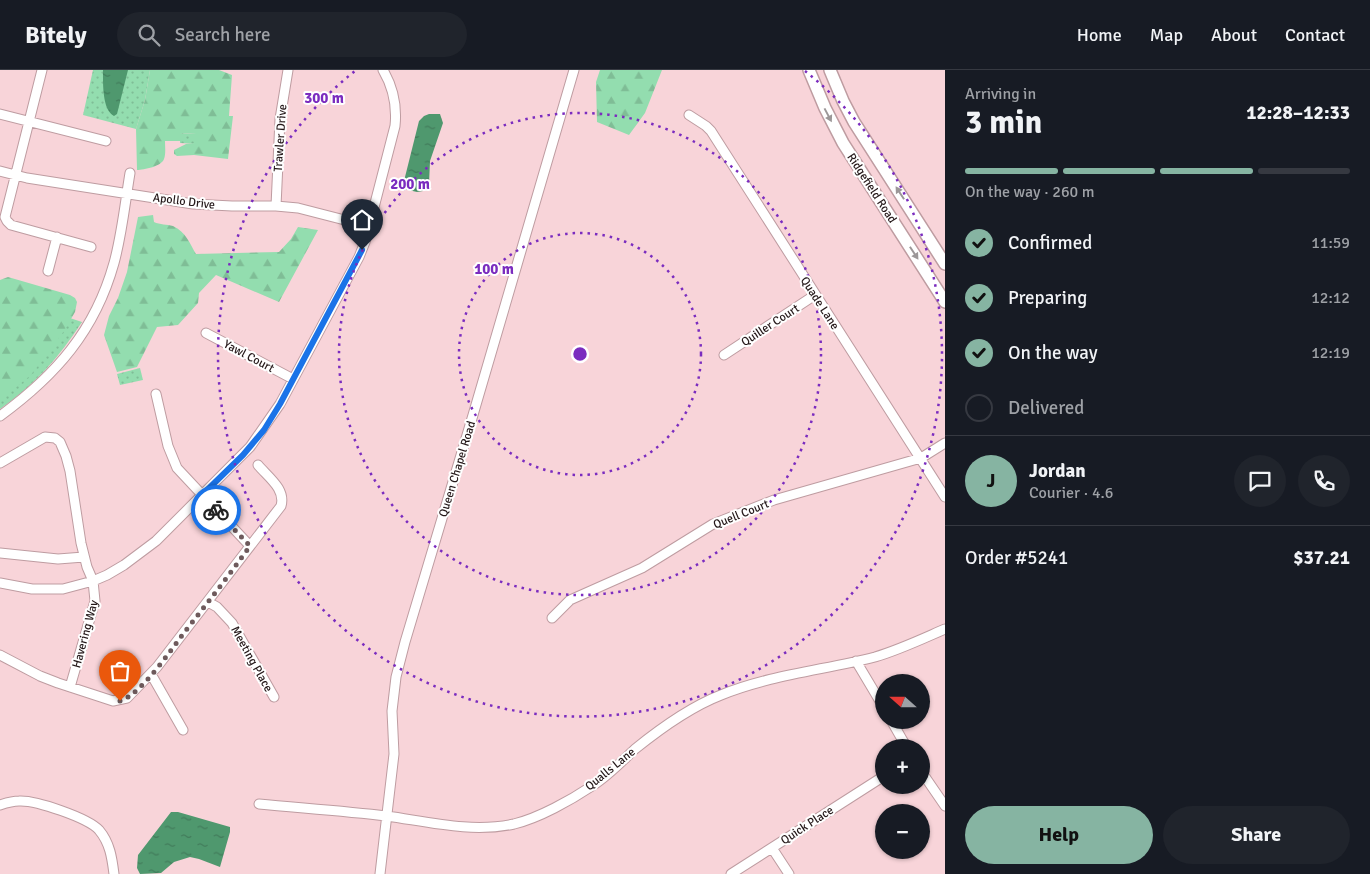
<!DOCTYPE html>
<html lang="en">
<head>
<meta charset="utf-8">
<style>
	:root { --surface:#171b24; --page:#20242c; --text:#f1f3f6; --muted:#9ea1a6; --line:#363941; --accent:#86b4a2 }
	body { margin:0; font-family:Signika,sans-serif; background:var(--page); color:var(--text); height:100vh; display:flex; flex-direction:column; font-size:19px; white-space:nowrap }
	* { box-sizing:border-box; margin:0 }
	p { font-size:16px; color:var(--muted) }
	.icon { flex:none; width:28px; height:28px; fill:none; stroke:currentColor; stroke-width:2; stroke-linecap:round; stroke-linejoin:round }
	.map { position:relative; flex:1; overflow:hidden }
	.sheet { display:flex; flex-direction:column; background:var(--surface); width:425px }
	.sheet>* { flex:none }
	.needle { width:32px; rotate:291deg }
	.buttons { position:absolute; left:875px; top:604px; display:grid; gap:10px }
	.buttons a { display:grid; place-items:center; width:55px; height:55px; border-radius:50%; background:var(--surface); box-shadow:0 1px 4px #0004; font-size:25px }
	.pin { position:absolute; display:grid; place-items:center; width:42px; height:42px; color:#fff; margin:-51px -21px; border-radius:50% 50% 50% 0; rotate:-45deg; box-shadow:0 0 5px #0007 }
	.pin .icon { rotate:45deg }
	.courier { position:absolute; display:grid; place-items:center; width:50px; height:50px; margin:-25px; border:4px solid #1a73e8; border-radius:50%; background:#fff; color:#222; box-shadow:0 1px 6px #0007 }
	.headline em { font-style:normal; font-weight:700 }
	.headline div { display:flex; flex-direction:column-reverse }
	.headline { display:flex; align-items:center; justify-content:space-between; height:85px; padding:0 20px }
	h1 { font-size:32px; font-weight:700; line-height:38px }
	.bar { display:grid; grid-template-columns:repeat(4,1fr); gap:8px 5px; align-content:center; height:60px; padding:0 20px }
	.bar i { height:6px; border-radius:4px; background:var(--line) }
	.bar .active { background:var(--accent) }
	.bar p { grid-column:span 4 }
	.line { display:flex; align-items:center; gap:12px; padding:0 20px; border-top:1px solid var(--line) }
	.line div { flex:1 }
	.round { display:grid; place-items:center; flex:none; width:52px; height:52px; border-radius:26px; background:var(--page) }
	ol { padding:0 20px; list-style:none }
	li { display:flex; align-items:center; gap:15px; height:55px }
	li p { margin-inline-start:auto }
	li .icon { padding:5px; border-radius:50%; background:var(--accent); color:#111; stroke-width:4 }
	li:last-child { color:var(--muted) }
	li i { width:28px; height:28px; border:2px solid var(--line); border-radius:50% }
	.action { display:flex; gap:10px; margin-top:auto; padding:10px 20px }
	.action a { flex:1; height:58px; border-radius:30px; background:var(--accent); color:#111; font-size:20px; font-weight:700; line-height:58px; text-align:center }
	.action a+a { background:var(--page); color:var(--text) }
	header { display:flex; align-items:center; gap:30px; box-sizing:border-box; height:70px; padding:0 25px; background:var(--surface); border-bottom:1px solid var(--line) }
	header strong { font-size:24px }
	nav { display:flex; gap:28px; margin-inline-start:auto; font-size:18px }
	.search { width:350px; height:45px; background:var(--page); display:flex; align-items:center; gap:12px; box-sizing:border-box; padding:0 18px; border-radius:28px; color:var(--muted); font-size:19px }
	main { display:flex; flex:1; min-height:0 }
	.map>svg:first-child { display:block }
</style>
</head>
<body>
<header>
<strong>Bitely</strong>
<div class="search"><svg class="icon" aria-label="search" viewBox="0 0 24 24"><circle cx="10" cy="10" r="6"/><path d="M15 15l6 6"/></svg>Search here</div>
<nav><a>Home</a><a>Map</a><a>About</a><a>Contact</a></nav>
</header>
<main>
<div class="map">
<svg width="945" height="804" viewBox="0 0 945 804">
	<defs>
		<pattern id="grass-dots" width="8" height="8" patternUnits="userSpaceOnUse" patternTransform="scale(1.25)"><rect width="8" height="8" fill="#93ddaf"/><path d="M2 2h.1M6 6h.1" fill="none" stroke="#7fbd96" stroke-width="1.8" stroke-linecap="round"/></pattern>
		<pattern id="forest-firs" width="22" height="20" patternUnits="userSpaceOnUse" patternTransform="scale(1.25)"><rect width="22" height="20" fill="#93ddaf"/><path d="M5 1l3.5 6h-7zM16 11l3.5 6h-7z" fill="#7fbd96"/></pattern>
		<pattern id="water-ripples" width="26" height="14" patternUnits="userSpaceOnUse" patternTransform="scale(1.25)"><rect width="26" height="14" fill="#4f986e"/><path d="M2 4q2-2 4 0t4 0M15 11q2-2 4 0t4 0" fill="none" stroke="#417b5a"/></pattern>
	</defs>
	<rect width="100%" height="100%" fill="#f8d4d9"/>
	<path fill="url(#grass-dots)" d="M93,0H150L145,30L136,59L83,45Z
		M180,63L196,64V74L180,73Z
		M0,225L82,252C60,286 34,316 0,339Z
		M140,298L143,310L120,315L117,304Z"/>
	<path fill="url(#forest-firs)" d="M150,0H219L232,5L229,46H233L228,89L194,85L177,86L174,84V80L186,74L196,73V64L180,63V71H165C165,76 166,84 164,89C162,96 144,100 137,100L136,59L145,30Z
		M600,0H662L645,43L629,65L597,52L596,12Z
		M153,145L154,152C160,155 167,154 173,156C186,162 190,174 196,184L279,182L291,169L298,157L318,160L279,232L216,205L199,223L198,233L178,255L157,257L137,297L117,302L104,265L109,246L118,228L127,202L138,147Z
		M8,207L70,225L75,228L77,232L75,242L64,261L31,305L0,330V210Z"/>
	<path fill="url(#water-ripples)" d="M128,0L117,44L114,46C102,40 103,12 103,0Z
		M429,44H440L443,53L430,91L429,114L423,121L417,122L404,119L403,115L419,51L424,46Z
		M171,742H178L230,757V762L220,797L199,789L190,787L174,792L161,803L140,804L137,798L138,785Z"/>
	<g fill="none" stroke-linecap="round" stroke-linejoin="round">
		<defs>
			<path id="minor" d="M42,0L5,147L7,151L11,155L91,177
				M0,44L106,71
				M689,45L706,56L711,61L945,427
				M0,101L27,108L193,134L232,136H276L298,138L368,156
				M276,136L280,49L288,0
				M48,201L57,167
				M206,263L293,309
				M724,285L815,225
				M156,324L168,376L177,398L250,476
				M0,346C56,305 95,261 114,193C122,164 125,133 130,103
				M0,393L45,367L55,368L60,372L66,386L70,401L81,473L87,497L93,511L95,531L70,617
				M0,483L58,489L84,487
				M0,513L32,519H63L93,511L107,505L124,495L156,471L250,377L280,334L359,187L365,172L395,56C397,37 393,17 383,0
				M208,532L217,537L232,553L274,627
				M552,548L570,530L642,498L713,454L774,430L921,388L945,373
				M0,585L40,606L58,613L113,631L127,628L157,597L281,436C286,419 268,407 258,395
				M856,591L884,638
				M151,604L183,660
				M891,650L907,678
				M921,701L945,736
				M259,734C301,738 344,741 387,746C429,752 472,763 514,754C539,748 571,730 592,716C608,706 621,692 635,679C661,658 690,637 721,625C770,605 824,600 875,587C899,580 922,569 945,559
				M0,735C6,733 12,731 19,731C36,730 88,748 99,760C110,773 112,788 114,804
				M772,778L789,804
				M380,804L394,684L392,641L396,607L405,572L473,345L574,0
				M731,804L884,706"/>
			<path id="major" d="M809,0L825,38L843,73L945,232
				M830,0L843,31L854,52L945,194"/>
		</defs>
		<use href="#minor" stroke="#be9ca1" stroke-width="11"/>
		<use href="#major" stroke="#be9ca1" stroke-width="14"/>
		<use href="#minor" stroke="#fff" stroke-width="9"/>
		<use href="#major" stroke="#fff" stroke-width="11"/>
	</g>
	<defs><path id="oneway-solid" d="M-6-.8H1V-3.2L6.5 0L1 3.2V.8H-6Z" transform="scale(1.25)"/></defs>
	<g fill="#9c9798">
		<use href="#oneway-solid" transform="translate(828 45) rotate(62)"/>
		<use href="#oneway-solid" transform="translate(900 123) rotate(-123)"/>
		<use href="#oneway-solid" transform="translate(914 183) rotate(57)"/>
	</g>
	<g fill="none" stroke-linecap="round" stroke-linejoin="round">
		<path stroke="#6e5a5c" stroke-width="5" stroke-dasharray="0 9" d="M120,631C142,624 172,578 187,559C209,531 230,504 250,476L216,440"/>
		<path stroke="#1a73e8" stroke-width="6" d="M216,440L202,425L243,385L264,360L280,334L362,180"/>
	</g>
	<g fill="none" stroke="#7b2cbf" stroke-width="2.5" stroke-dasharray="2.5 5">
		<circle cx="580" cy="284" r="121"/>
		<circle cx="580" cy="284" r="241"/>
		<path d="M805 1A362 362 0 1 1 355 1"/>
	</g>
	<g text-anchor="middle" stroke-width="4" stroke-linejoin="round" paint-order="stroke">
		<g font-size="12" fill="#241819" stroke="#fff">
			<text transform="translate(280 68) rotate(-86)" y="4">Trawler Drive</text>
			<text transform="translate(872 118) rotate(57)" y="4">Ridgefield Road</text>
			<text transform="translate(184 131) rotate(7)" y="4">Apollo Drive</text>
			<text transform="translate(820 233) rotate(57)" y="4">Quade Lane</text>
			<text transform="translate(770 255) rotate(-33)" y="4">Quiller Court</text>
			<text transform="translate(249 286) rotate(28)" y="4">Yawl Court</text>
			<text transform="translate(457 399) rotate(-73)" y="4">Queen Chapel Road</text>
			<text transform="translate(741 444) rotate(-22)" y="4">Quell Court</text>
			<text transform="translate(85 564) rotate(-75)" y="4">Havering Way</text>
			<text transform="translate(252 589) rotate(61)" y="4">Meeting Place</text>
			<text transform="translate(610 699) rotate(-39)" y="4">Qualls Lane</text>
			<text transform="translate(807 755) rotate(-33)" y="4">Quick Place</text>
		</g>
	</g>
	<circle cx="580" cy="284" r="8" fill="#7b2cbf" stroke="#fff" stroke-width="2.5"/>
	<g font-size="15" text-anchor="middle" font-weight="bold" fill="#7b2cbf" stroke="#fff" stroke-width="4" stroke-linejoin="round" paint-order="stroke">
		<text x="324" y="33">300 m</text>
		<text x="410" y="119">200 m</text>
		<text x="494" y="204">100 m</text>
	</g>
</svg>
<div class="buttons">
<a><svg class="needle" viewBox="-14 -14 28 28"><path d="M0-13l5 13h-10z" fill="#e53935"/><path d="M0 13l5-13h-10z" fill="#9ea1a6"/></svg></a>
<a>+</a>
<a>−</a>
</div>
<div class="pin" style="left:120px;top:631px;background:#ea580c"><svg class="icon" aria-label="bag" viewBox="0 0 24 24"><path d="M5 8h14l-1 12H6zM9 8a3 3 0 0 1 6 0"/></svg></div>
<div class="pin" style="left:362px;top:180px;background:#1f2937"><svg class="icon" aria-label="home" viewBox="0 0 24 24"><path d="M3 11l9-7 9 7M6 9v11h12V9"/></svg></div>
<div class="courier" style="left:216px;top:440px"><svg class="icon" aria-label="bike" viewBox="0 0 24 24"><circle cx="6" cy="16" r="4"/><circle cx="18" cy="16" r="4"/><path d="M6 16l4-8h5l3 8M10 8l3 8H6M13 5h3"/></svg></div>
</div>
<section class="sheet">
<div class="headline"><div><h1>3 min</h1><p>Arriving in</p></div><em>12:28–12:33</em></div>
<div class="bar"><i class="active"></i><i class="active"></i><i class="active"></i><i></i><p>On the way · 260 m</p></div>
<ol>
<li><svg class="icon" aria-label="check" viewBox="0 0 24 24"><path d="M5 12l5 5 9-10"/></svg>Confirmed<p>11:59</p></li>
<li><svg class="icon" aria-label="check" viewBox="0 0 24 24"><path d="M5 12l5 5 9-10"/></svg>Preparing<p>12:12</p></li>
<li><svg class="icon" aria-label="check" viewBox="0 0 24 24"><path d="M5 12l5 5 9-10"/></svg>On the way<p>12:19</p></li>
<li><i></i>Delivered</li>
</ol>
<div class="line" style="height:90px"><b class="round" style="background:var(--accent);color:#111">J</b><div><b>Jordan</b><p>Courier · 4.6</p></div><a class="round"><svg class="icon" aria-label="chat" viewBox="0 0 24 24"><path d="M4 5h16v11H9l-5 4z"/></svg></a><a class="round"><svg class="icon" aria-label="phone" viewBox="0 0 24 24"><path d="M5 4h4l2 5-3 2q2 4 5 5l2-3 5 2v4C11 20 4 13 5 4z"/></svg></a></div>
<div class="line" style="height:65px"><div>Order #5241</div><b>$37.21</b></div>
<div class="action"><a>Help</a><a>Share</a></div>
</section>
</main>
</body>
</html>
